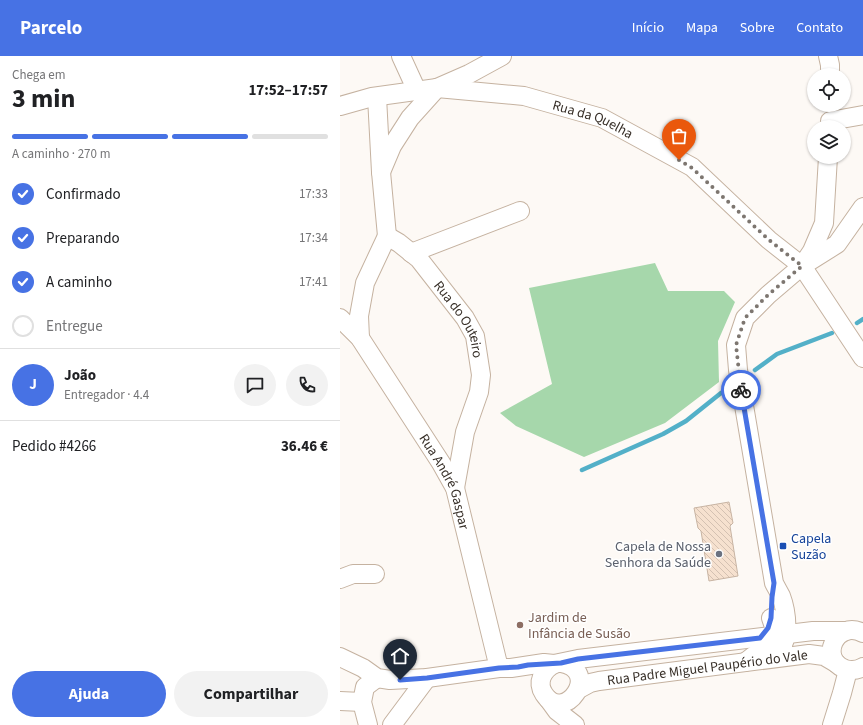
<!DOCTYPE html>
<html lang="pt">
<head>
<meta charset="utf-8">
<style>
	:root { --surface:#fff; --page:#f2f2f2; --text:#202124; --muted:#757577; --line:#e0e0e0; --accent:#4772e4 }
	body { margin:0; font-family:"Source Sans 3",sans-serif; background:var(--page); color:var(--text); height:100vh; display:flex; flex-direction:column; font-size:15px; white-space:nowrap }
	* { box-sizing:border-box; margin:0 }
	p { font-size:13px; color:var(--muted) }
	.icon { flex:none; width:22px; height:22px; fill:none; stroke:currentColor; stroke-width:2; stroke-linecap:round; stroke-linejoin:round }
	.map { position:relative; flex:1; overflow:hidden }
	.sheet { display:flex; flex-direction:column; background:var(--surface); width:340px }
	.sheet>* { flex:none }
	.tools { position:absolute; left:467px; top:12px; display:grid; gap:8px }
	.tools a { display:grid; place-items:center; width:44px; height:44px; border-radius:50%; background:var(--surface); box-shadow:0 1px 3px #0004; font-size:20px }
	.pin { position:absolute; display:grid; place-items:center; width:34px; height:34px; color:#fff; margin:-41px -17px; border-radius:50% 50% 50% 0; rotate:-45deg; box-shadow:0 0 4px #0007 }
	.pin .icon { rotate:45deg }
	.courier { position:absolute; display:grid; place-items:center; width:40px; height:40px; margin:-20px; border:3px solid #4772e4; border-radius:50%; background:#fff; color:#222; box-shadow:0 1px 5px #0007 }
	.headline em { font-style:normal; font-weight:700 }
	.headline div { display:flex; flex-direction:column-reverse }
	.headline { display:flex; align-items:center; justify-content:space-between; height:68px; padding:0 12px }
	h1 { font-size:26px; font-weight:700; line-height:30px }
	.bar { display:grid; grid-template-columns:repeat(4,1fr); gap:6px 4px; align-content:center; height:48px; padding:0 12px }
	.bar i { height:5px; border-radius:3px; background:var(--line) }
	.bar .current { background:var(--accent) }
	.bar p { grid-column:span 4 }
	.line { display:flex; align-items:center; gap:10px; padding:0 12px; border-top:1px solid var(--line) }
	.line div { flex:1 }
	.round { display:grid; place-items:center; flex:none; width:42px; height:42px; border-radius:21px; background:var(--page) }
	ol { padding:0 12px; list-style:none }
	li { display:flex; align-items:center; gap:12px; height:44px }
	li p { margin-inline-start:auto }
	li .icon { padding:4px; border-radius:50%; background:var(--accent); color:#fff; stroke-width:4 }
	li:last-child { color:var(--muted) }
	li i { width:22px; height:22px; border:2px solid var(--line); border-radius:50% }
	.button { display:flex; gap:8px; margin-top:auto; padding:8px 12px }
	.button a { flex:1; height:46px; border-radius:24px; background:var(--accent); color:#fff; font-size:16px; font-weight:700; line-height:46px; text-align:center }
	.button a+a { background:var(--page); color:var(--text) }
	header { display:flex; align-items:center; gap:24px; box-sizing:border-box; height:56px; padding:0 20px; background:var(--accent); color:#fff }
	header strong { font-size:19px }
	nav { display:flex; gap:22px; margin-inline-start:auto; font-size:14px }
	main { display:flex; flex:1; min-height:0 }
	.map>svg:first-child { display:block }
</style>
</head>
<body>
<header>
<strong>Parcelo</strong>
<nav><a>Início</a><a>Mapa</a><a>Sobre</a><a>Contato</a></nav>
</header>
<main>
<section class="sheet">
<div class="headline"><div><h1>3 min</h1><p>Chega em</p></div><em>17:52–17:57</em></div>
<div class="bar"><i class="current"></i><i class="current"></i><i class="current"></i><i></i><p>A caminho · 270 m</p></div>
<ol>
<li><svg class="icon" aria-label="check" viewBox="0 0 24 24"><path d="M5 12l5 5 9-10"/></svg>Confirmado<p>17:33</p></li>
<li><svg class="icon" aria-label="check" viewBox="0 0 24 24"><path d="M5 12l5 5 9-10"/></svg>Preparando<p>17:34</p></li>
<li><svg class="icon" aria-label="check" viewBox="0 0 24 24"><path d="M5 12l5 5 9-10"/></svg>A caminho<p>17:41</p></li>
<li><i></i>Entregue</li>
</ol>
<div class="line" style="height:72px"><b class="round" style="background:var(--accent);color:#fff">J</b><div><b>João</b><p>Entregador · 4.4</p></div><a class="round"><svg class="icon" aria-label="chat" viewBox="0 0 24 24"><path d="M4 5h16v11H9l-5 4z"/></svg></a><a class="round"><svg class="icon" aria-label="phone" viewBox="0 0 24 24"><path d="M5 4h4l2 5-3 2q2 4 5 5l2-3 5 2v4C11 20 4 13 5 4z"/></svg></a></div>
<div class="line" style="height:52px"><div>Pedido #4266</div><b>36.46 €</b></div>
<div class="button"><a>Ajuda</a><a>Compartilhar</a></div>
</section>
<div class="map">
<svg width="523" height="669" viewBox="0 0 523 669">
	<defs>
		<pattern id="building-back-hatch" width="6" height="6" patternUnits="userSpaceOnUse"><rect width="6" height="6" fill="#f6e1cf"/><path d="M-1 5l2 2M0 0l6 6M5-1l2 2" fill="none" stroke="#d4c1b2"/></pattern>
	</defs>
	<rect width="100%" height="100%" fill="#fdf9f5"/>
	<path fill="#a6d7ab" d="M315,207L328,235H384L395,246L378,285L379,326L325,367L244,401L176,370L160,357L212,328L189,232Z"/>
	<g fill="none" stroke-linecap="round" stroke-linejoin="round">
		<path stroke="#53b0c8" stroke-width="4.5" d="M517,267L523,263
			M415,314L437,298L492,277
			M242,414L323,378L346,365L381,337"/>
	</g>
	<path fill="url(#building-back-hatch)" stroke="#c8b4a3" d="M389,446L393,467L390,470L398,520L369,525L361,475L358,472L354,452Z"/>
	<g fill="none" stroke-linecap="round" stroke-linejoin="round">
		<defs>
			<g id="minor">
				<path d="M61,0L77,35"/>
				<path d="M488,0L490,9V19"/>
				<path d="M37,41L41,116L47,180"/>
				<path id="s1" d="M0,50L32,41L97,32L184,40L262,62L352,111L429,184L462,210L523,302"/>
				<path d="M490,65L523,59"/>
				<path d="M41,116L52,90L70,62L97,32L129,18L162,0"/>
				<path id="s2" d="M47,180L59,187L79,203L125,262L135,280L141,319L139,336L125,376L115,432"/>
				<path d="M71,197L180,155"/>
				<path d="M464,207L472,195L484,167L488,101"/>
				<path id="s3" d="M0,262L20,282L101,407L115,432L159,612"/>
				<path d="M20,282L19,260L25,227L47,180"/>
				<path d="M0,523L13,518H35"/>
				<path d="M431,562L437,580L443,590"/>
				<path d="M523,577C496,563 478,603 505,613C512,615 518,614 523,611"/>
				<path d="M0,601L23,612L37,622L50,624L87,622L159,612H171L204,607L214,608L238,603L473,575H506"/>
				<path d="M405,606C409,604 413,599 418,597C423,595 430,597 436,595C452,588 446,553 441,540C439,536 436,531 434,527L398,314L396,289L405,262L428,239L462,210L497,188L523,151"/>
				<path d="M214,608C203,614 196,626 204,638C224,669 263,615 221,607"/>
				<path id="s4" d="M239,633L250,627L259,625L469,598L484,600L496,607"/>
				<path d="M209,644L217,655L235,669"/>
				<path d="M0,645L22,646"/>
				<path d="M28,669L22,646L25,631L37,622"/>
				<path d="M52,669L87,622"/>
				<path d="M492,669L502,637L508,614"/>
			</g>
		</defs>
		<use href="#minor" stroke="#c5b2a0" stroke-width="20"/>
		<use href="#minor" stroke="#fff" stroke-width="18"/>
	</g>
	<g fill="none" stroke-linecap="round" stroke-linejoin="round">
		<path stroke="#7d7670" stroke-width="4" stroke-dasharray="0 7.2" d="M339,104L352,112L429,184L462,210L428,239L405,262L396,289L401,334"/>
		<path stroke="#4772e4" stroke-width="5" d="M60,624L87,622L159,612L178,611L188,609L221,607L238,603L420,582L428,572L431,562L432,541L434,527L401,334"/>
	</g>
	<rect fill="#1a4fb4" stroke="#fff" stroke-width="1.5" x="439" y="486" width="8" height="8" rx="2"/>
	<circle fill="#6b7280" stroke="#fff" stroke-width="1.5" cx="379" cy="498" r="4"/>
	<circle fill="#8d6e63" stroke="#fff" stroke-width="1.5" cx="180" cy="569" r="4"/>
	<g text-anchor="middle" stroke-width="3" stroke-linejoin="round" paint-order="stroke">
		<g font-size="14" fill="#383029" stroke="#fff">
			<text dy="5" stroke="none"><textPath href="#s1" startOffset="259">Rua da Quelha</textPath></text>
			<text dy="5" stroke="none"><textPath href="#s2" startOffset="113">Rua do Outeiro</textPath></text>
			<text dy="5" stroke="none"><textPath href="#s3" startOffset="196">Rua André Gaspar</textPath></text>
			<text dy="5" stroke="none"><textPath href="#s4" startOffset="131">Rua Padre Miguel Paupério do Vale</textPath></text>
		</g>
		<g font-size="14" fill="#164399" stroke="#fff" text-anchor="start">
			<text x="451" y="487">Capela<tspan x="451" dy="16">Suzão</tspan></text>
		</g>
		<g font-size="14" fill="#5b616d" stroke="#fff" text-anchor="end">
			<text x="371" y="495">Capela de Nossa<tspan x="371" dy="16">Senhora da Saúde</tspan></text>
		</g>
		<g font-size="14" fill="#785e54" stroke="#fff" text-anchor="start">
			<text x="188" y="566">Jardim de<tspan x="188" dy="16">Infância de Susão</tspan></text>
		</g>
	</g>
</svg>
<div class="tools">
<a><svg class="icon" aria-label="locate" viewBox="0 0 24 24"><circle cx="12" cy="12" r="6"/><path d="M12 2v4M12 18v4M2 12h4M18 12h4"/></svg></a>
<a><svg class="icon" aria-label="layers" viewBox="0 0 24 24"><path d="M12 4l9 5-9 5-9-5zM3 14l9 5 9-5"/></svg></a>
</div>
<div class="pin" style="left:339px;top:104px;background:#ea580c"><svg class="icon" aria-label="bag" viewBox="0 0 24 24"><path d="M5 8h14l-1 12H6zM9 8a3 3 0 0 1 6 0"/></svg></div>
<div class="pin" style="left:60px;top:624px;background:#1f2937"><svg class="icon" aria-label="home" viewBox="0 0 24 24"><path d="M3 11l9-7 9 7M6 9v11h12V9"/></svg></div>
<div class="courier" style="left:401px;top:334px"><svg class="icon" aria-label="bike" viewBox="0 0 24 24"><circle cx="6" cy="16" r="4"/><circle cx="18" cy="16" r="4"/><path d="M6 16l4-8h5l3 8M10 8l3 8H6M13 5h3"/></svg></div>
</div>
</main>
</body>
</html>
